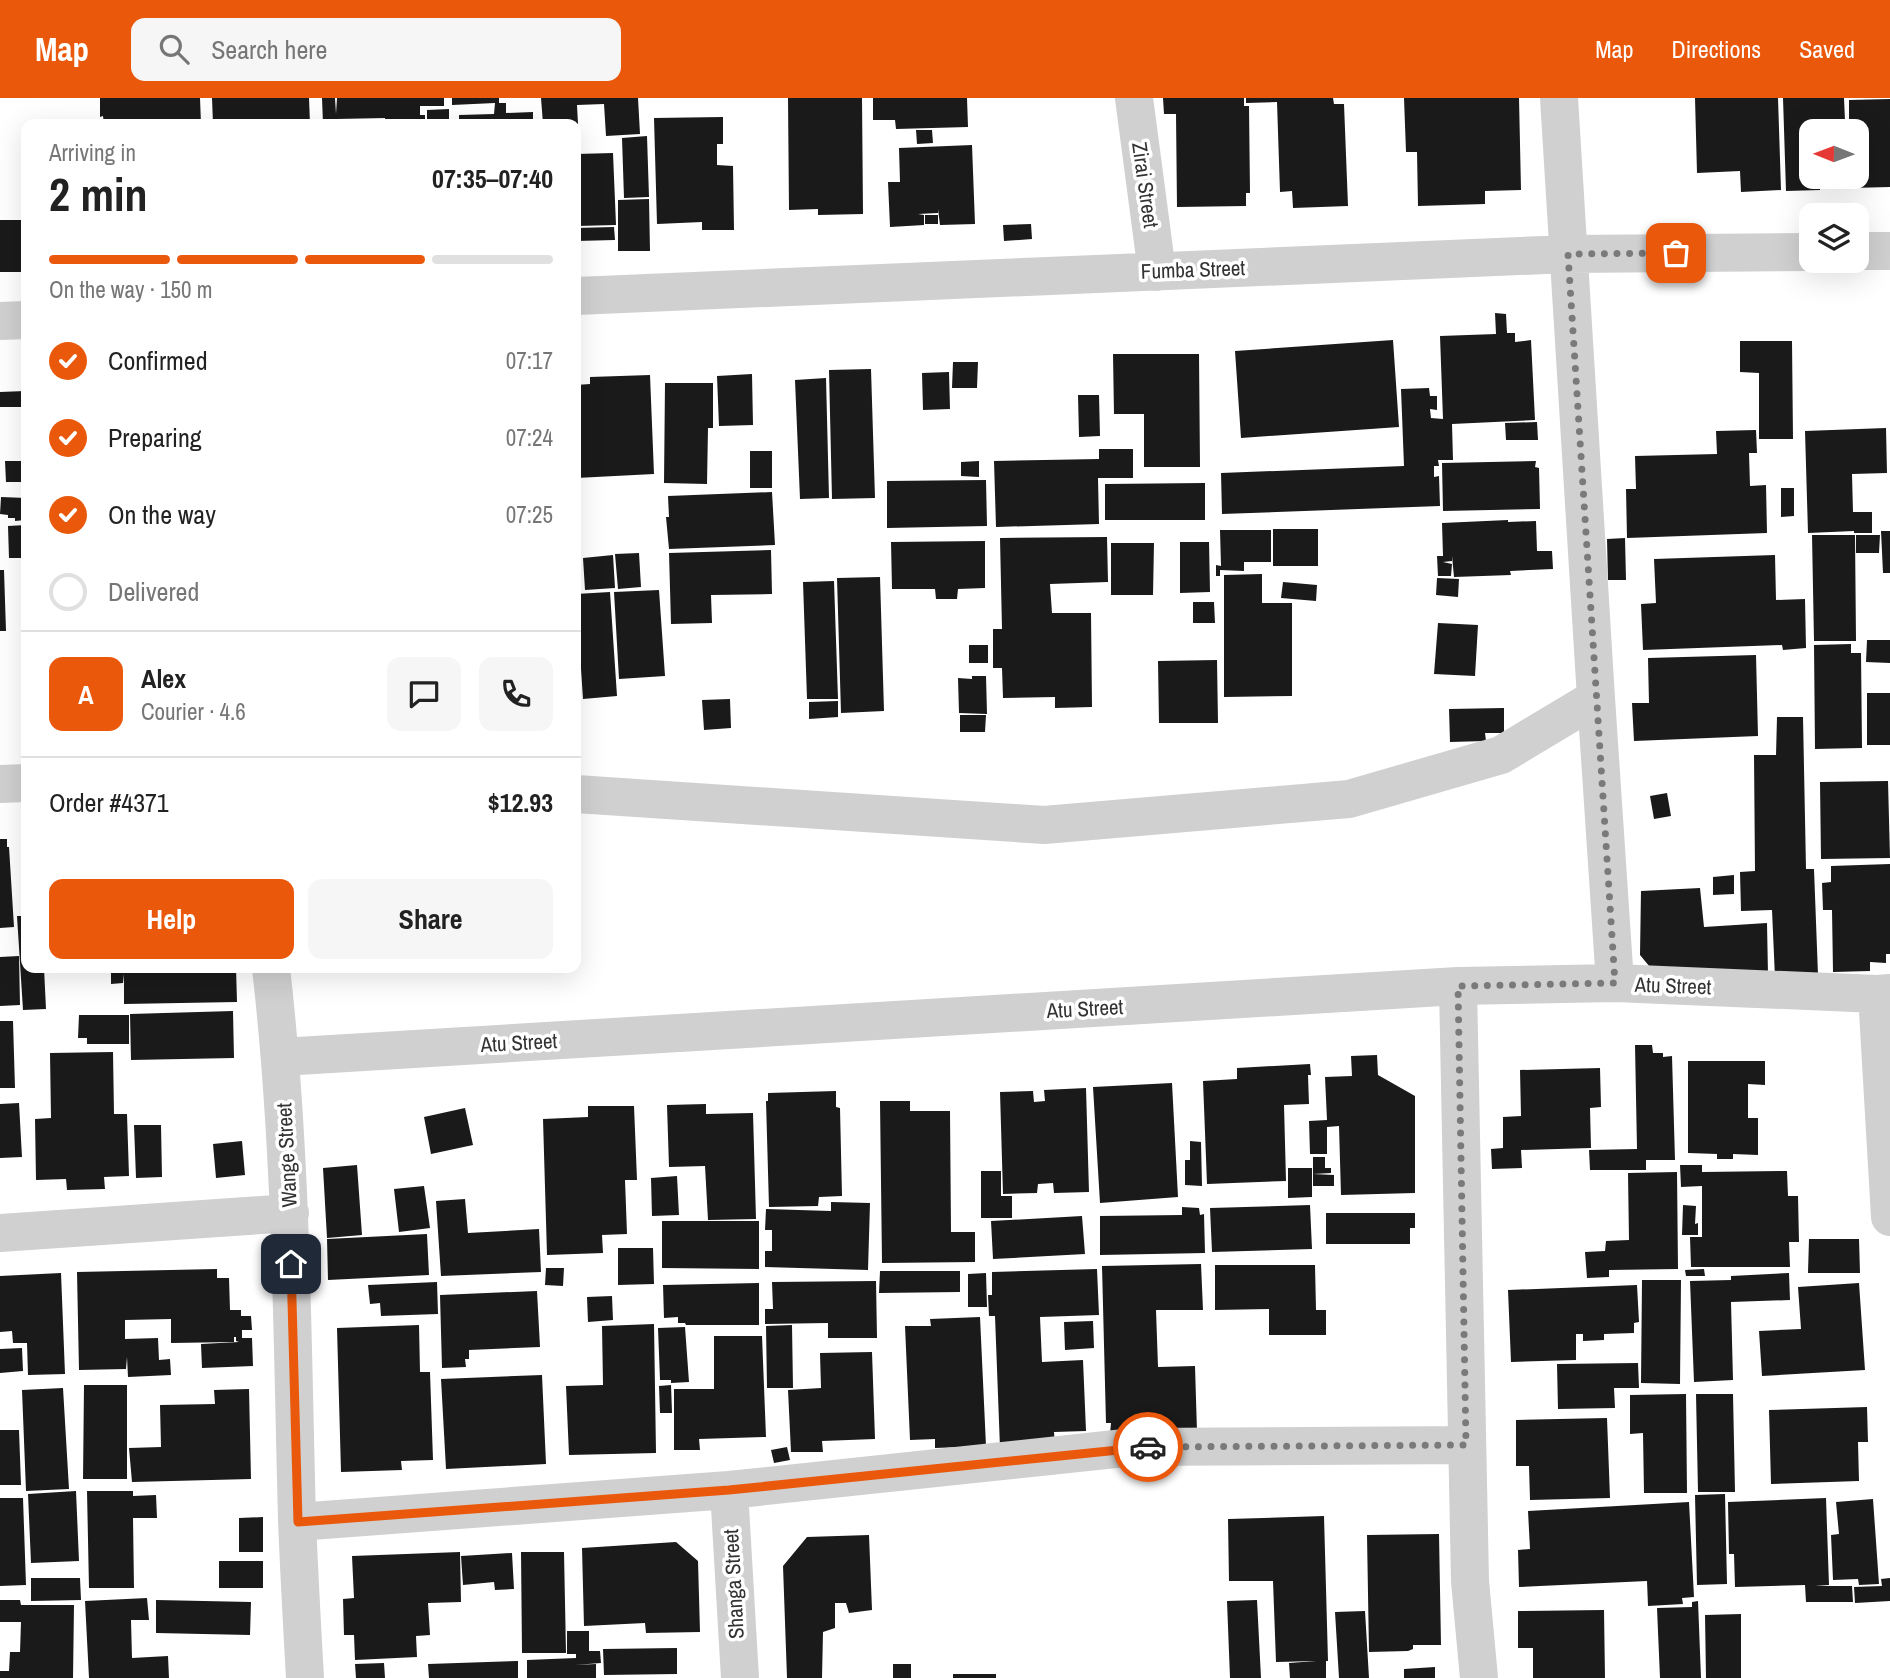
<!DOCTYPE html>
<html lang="en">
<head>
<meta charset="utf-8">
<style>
	:root { --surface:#fff; --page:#f6f6f6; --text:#222; --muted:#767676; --line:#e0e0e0; --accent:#ea580c }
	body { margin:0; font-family:"Archivo Narrow",sans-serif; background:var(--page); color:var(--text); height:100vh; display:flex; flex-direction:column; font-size:26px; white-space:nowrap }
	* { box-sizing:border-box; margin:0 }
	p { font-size:23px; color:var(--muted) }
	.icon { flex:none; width:38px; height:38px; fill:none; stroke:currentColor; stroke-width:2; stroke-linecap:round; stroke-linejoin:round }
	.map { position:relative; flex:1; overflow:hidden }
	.side { position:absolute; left:21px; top:21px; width:560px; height:854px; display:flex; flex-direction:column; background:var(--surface); border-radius:14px; box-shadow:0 7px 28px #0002 }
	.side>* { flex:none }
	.needle { width:46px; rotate:271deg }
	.fabs { position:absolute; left:1799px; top:21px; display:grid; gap:14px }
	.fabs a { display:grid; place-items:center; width:70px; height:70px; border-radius:14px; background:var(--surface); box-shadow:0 7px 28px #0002; font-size:35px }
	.pin { position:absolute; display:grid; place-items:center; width:60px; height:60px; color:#fff; margin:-30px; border-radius:14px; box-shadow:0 4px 10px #0006 }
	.courier { position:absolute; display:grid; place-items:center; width:70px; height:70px; margin:-35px; border:5px solid #ea580c; border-radius:50%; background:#fff; color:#222; box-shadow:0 2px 9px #0007 }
	.headline em { font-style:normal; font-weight:800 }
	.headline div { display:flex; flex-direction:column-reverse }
	.headline { display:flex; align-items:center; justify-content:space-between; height:119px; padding:0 28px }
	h1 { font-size:46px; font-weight:800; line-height:52px }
	.bar { display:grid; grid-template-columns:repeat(4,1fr); gap:10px 7px; align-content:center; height:84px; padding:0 28px }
	.bar i { height:9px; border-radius:5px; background:var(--line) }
	.bar .on { background:var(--accent) }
	.bar p { grid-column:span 4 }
	.line { display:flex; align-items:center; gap:18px; padding:0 28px; border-top:2px solid var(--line) }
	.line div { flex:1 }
	.round { display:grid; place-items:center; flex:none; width:74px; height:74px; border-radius:14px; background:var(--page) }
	ol { padding:0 28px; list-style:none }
	li { display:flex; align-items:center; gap:21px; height:77px }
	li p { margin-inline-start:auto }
	li .icon { padding:7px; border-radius:50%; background:var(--accent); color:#fff; stroke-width:4 }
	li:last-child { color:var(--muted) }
	li i { width:38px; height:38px; border:4px solid var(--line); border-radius:50% }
	.cta { display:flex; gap:14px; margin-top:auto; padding:14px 28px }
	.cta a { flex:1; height:80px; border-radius:14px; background:var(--accent); color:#fff; font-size:28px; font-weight:800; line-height:80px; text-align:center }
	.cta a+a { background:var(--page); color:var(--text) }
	header { display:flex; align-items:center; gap:42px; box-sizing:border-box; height:98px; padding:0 35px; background:var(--accent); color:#fff }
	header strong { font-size:33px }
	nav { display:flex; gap:38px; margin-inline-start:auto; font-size:24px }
	.search { width:490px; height:63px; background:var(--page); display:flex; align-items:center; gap:18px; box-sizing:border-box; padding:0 24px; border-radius:14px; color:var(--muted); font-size:26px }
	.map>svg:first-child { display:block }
</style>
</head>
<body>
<header>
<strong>Map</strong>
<div class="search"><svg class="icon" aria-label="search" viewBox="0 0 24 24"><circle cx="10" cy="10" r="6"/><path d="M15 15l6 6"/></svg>Search here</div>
<nav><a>Map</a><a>Directions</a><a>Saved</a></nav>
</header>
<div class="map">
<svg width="1890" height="1580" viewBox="0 0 1890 1580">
	<rect width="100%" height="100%" fill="#fff"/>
	<path fill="#1a1a1a" d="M100,0H200L201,26H104L103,18L100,19Z
		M212,0H309L310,26H213Z
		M322,0H335L336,16L337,0H444V8H420V17H425V26H385V20L336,21L340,22V26H323Z
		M452,0H499V5H506V15L533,14V26H459V17L494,16L495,5L452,7Z
		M541,0H638L640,36L606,38L604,6L577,7L578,26H543Z
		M788,0H862L863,116L818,117V111L789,112Z
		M873,0H967L968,29L896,31L895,22H873Z
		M1163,0H1244V8H1249L1250,95H1246V108L1177,109L1176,16H1164Z
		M1246,0H1333L1334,6H1344L1348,108L1293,110L1292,93L1280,94L1277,4L1246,5Z
		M1404,0H1519L1521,92L1485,93V106L1418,108L1417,54H1406Z
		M1695,0H1778L1781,92L1741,94L1740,73L1697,75Z
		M1783,0H1844L1845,23L1818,24V33H1811V79H1820V92L1786,93Z
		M1890,1V89L1850,90V79H1857V33H1849V2Z
		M449,11V26H427V12Z
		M723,19V46H717V67L733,68L734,132H702V124L657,126L654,20Z
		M916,32H932L933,45L917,46Z
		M647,38L649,99L624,100L622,40Z
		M972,47L975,126L940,127L938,111V115L918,116L924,117V127L890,129L888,84H900L899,50Z
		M613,55L616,127L576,128V56Z
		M649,101L650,153H618V102Z
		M925,117H938V126H925Z
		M0,122H26V174H0Z
		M1031,126L1032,141L1004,143L1003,127Z
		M614,129L615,142L576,143V130Z
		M1495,215L1506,216L1507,235H1515V244L1531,242L1535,322L1452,326L1453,362H1438L1439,368H1434V379L1439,378L1440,408L1222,416L1221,375L1404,368L1401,291L1429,290L1430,298H1437V312L1430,311L1431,320L1443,321L1440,238L1496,236Z
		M1393,242L1399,329L1241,340L1235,253Z
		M1740,243H1792L1793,341H1759V275L1740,274Z
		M1113,256H1199L1200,369H1144V316H1114Z
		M953,264H978L977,290H952Z
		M871,271L875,400L832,401L829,272Z
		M949,274L950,311L923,312L922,275Z
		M752,276L753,327L719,328L717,278Z
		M650,277L654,376L576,380V287L590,286V279Z
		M826,280L829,400L800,401L795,282Z
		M665,285H713V330H708L707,386L664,385Z
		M25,293V309H0V294Z
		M1078,297H1099L1100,338L1079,339Z
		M1537,324L1538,342H1506L1505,325Z
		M1886,330L1887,375L1852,376L1853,414H1872V435H1854V433L1808,435L1805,333Z
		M1756,332L1757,355H1749L1750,388L1766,387L1767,435L1627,440L1626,391H1636L1635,358L1717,356L1716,333Z
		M1099,351H1133V380H1098L1099,426L996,429L994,363L1099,361Z
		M750,353H772V390H750Z
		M5,363H26V384H6Z
		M979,363V379L961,378V364Z
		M1536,363L1535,369L1539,370L1540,411L1443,413L1442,365Z
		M986,382L987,428L887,430V383Z
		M1205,385V422H1105V386Z
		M1781,390H1794V418L1781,419Z
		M772,394L775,447L669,451L666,419H669L668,398Z
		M1,399L26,400L25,422L15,423V420H8V417L0,416Z
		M1508,422V424L1536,423L1537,453H1552L1553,471L1510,473L1511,477L1454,479L1452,458V463L1443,464L1452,466L1451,478H1438L1437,458H1443L1442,425Z
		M26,427V460H9L8,428Z
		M1273,431H1318V468H1273Z
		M1220,432H1271V464H1244V473L1220,472V478H1216V467L1221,468Z
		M1881,433H1890V475H1883Z
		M1812,437H1855L1856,543H1814Z
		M1856,437H1880L1879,455H1856Z
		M1107,439L1108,484L1050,486L1052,515H1091L1092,609L1055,610V599L1003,600L1002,570H993V531H1002L1000,440Z
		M1625,440L1626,482H1608L1607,441Z
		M985,443V490L958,491L957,501H936L935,491H892L891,444Z
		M1180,444H1209L1210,494L1180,495Z
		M1111,445H1154L1153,497H1111Z
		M771,452L772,496L711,497L712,525L671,526L669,455Z
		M639,455L641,489L618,491L615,456Z
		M613,457L615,490L585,492L583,460Z
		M1775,457L1776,502L1805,501L1806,550L1783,552L1782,547L1643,552L1641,506L1656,505L1654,461Z
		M0,472H4L6,533H0Z
		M1262,476V505H1292V598L1224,599V477Z
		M880,479L884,613L841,615L837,480Z
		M1437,480L1459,481L1458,499L1436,497Z
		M834,483L838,601H807L803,484Z
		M1283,484L1317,487L1316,503L1281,500Z
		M659,492L665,578L619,581L614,494Z
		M610,494L617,598L583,601L576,496Z
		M1193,504H1214L1215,525H1193Z
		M1438,525L1478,527L1475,578L1434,576Z
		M1867,542H1890V565L1866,564Z
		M1851,546V555H1861L1862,650L1815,651L1814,547Z
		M969,547H988V565H969Z
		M1756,557L1758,638L1634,643L1632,605H1649L1648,560Z
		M1217,562L1218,625H1159L1158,563Z
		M972,578H986L987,616L959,615L958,580L972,581Z
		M1867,595H1890V647H1867Z
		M730,601L731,630L704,632L702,602Z
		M838,603V619L809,621V604Z
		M1504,610V635H1485L1486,643L1450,644L1449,611Z
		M960,617H986L985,634H960Z
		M1777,619H1803L1806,771H1814L1818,877L1775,880L1772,812L1741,813L1740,774L1755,773L1754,657H1776Z
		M1888,683L1890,760L1821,761L1820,684Z
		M1667,695L1671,718L1654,721L1650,698Z
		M0,741H7V749H9L14,829L0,830Z
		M1890,766V856H1886V865L1870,864V873L1833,874L1832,812H1823L1822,785L1831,784V768Z
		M1734,777V796L1713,797V779Z
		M1700,790L1704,829L1767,825L1768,877L1659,880L1640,857L1641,793Z
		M17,818H26V870H44L46,911L23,912Z
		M19,858L20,907L0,908V859Z
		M111,870H148L149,873L176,872V870H236L237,904L124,906V876L123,885L111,886Z
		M233,913L234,960L131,962L130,916Z
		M79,917H129V946H87V940H78Z
		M0,923H13L15,990H0Z
		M1635,947H1652L1653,955H1663V959L1672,958L1675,1062H1646V1072H1590L1589,1052L1637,1051Z
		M113,954L114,1016H127L129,1078L104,1079L105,1091L67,1092L66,1081L36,1082L35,1021L51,1020L50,955Z
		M1377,957L1378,977L1415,998V1095L1341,1097L1339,1028L1327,1029V1056H1310L1309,1023L1327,1022L1325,979L1352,978L1351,958Z
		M1688,963H1765V987L1748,986V1020H1758V1057L1733,1056V1061H1717V1056L1688,1055Z
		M1310,966L1311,977H1308L1309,1006L1284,1007L1286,1083L1207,1086L1203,983L1237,981V970Z
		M1600,970L1601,1009L1590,1010L1591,1050L1521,1052L1522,1070L1492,1071L1491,1051L1503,1050V1019L1521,1018L1520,972Z
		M1172,985L1178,1099L1100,1105L1093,989Z
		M1086,990L1089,1094L1054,1095L1053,1085L1038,1086L1037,1095L1003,1096L1000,994L1033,993L1034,1004L1045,1003L1044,992Z
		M836,993V1009L840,1010L842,1098L819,1099L818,1108L769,1109L766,1003H768V995Z
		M880,1003H910V1013H950L951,1134H975V1164L882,1165Z
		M19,1005L22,1059L0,1060V1006Z
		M706,1006V1016L753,1015L756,1121L708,1122L705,1068L669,1069L667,1007Z
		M588,1008H634L637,1082H625L627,1136L602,1137L603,1155L547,1157L543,1021L588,1019Z
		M465,1010L473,1047L431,1056L424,1019Z
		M134,1027H161L162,1079L136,1080Z
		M242,1043L245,1077L216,1080L213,1046Z
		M1190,1043L1201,1044L1202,1088L1185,1087V1062H1190Z
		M1313,1059H1325V1070H1331V1075L1313,1076Z
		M357,1067L362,1137L327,1140L323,1070Z
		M1680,1067H1702V1074L1787,1073L1788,1098H1798L1799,1144H1789L1790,1169H1691L1690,1139H1702V1088L1681,1089Z
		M1288,1070H1312V1099L1288,1100Z
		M981,1073H1001V1098H1012V1120H981Z
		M1677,1074L1678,1171L1609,1172V1179L1587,1180L1585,1154L1605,1153L1606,1143L1629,1142L1628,1075Z
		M1313,1076L1334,1077V1088H1313Z
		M677,1078L679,1117L652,1118L651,1080Z
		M424,1088L430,1130L399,1134L394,1091Z
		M465,1101L468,1135L539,1131L541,1174L441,1178L436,1103Z
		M831,1104L870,1105L868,1172L765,1169V1153H772V1132H765L766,1111L831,1113Z
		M1310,1107L1312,1151L1212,1154L1210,1110Z
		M1683,1107L1696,1108L1695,1126L1698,1125V1137H1682Z
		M1182,1109L1199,1110L1200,1117L1204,1116L1205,1155L1100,1157V1118L1182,1117Z
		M1326,1115H1415V1130H1410V1146H1326Z
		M1082,1118L1085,1156L993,1161L991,1123Z
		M662,1123H759V1171L662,1170Z
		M427,1136L429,1177L328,1182L327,1141Z
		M1809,1141H1859L1860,1175H1808Z
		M618,1150H653L654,1186L618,1187Z
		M1201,1166L1203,1212H1156L1158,1269L1195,1268L1197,1334L1110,1336L1111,1325H1106L1102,1168Z
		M1215,1167H1315L1316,1212H1326V1237H1269V1211L1215,1212Z
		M546,1170H564L563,1188L545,1187Z
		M217,1171V1180H229L230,1212H241V1218H251L252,1232H242V1240H252L253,1268L202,1270L201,1246L239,1244L236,1243V1239H234V1244L171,1245V1221L125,1222V1241L158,1240L159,1262L170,1261L171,1277L128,1279L127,1259L126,1271L79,1272L77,1174Z
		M1097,1171L1099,1217L1040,1219L1042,1264L1083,1262L1086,1333L1054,1334L1055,1348L1000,1350L995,1218H989L988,1197H992V1174Z
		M1704,1171L1705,1178H1686L1685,1172Z
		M880,1173H960V1194L879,1195Z
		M61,1175L65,1276L28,1277L27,1245H13L12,1233L0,1234V1178Z
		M986,1175L987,1209H968V1176Z
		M1789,1175L1790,1202L1731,1204L1733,1282L1694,1284L1690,1183L1731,1182V1178Z
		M1642,1182H1681L1680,1286L1641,1285Z
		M876,1183L877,1240H828V1225L765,1226V1211H773L772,1184Z
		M437,1184L438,1216L381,1218L380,1205L370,1206L368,1187Z
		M759,1185V1227H686L685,1225H678V1219L664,1220L663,1187Z
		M1859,1185L1865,1272L1762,1278L1759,1233L1801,1231L1798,1189Z
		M1637,1187L1639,1224L1634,1225V1235L1604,1236V1242L1583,1243V1236H1576V1262L1511,1264L1508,1192Z
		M537,1193L540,1249L469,1252V1261H465L466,1269L442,1270L440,1197Z
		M612,1198L613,1222L588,1224L587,1199Z
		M980,1219L986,1348L935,1350V1341L910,1342L905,1228H931L930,1221Z
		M1093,1223L1094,1250L1065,1252L1064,1224Z
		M654,1226L656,1355L569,1357L566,1288L603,1287L602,1228Z
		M419,1227L420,1274H430L433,1362L401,1363L402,1372L341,1374L337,1230Z
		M792,1227L793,1290H767L766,1228Z
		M685,1229L689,1284L671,1285V1282H660L658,1230Z
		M714,1238H762L766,1339L699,1341L700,1352H674V1291H714Z
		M22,1250L23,1273L0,1275V1251Z
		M872,1254L875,1341L822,1343L823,1354H791L788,1292L821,1290L820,1255Z
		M1638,1265L1639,1290H1614L1615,1310L1558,1311L1557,1266Z
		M542,1277L546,1366L446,1371L441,1281Z
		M84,1287H127V1381H83Z
		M671,1287L672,1315H660L659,1288Z
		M63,1290L69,1391L26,1393L22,1292Z
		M249,1291L251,1381L132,1384L129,1350L161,1349L160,1307L215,1306L214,1292Z
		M1686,1296L1687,1395H1644L1643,1335L1630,1336V1297Z
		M1696,1296H1733L1735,1394H1698Z
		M1867,1309L1868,1344H1858L1859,1383L1771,1386L1769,1312Z
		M1607,1320L1610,1400L1530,1402L1529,1368H1516V1322Z
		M0,1332H19L21,1387H0Z
		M787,1349L790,1362L774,1365L771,1352Z
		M76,1393L79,1463L31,1465L28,1396Z
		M87,1393H133V1398L156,1397L157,1420H133L134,1490H89Z
		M1725,1396L1727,1486L1697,1487L1695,1397Z
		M0,1400H23L26,1487L0,1488Z
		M1826,1400L1829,1487L1815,1488H1852L1853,1504H1806L1805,1487L1735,1489L1734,1456H1729L1728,1404Z
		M1873,1401L1879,1486L1859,1487L1858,1481L1833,1482L1831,1437L1839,1436L1836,1404Z
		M1689,1404L1694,1499L1682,1500L1683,1506L1648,1508L1647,1483L1519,1489L1518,1452L1530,1451L1528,1413Z
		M1324,1418L1328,1563H1326V1580H1290L1289,1565L1316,1563L1276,1564L1273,1483H1229L1228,1421Z
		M263,1419V1454H239V1420Z
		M1439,1436L1441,1547H1413V1551L1408,1553L1369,1554L1367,1437Z
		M869,1437L872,1512L849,1515L846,1505H835V1530L823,1534L822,1580H787L783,1468L807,1439Z
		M676,1444L698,1463L700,1534L646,1535L645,1525L584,1528L582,1450Z
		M460,1454L461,1504L428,1505L430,1537L416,1538L417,1559L355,1562L354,1537H344L343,1501L354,1500L352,1458Z
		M521,1454H564L566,1555H522Z
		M512,1455L514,1491L495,1492L494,1484L463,1487L461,1458Z
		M219,1463H263V1490H219Z
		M31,1480H80L81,1502L31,1503Z
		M1890,1480V1503L1855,1505L1854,1489L1882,1488L1881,1481Z
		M147,1500L149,1522H131L132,1560L168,1558L169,1580H89L85,1503Z
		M0,1502H20L21,1507H74L73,1580H0V1573H9L10,1554H20L21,1524H0Z
		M156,1502L251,1504L250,1537L156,1535Z
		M1257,1502L1261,1580H1230L1227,1503Z
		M1698,1503L1701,1580H1660L1657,1510L1692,1509V1504Z
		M1604,1512L1605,1580H1533V1550H1518V1513Z
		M1365,1513L1369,1580H1339L1335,1514Z
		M1741,1516V1580H1706L1705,1517Z
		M567,1533H589V1553H600L601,1565L575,1567L596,1566V1580H527V1562L576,1560V1556H567Z
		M677,1550V1576L604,1577L603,1551Z
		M518,1563V1580H429L428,1566Z
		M384,1565L385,1580H356L355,1566Z
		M893,1566H911V1580H893Z
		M1435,1569V1580H1404V1571Z
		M953,1576H996V1580H953Z"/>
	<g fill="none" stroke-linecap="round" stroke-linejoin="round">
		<path stroke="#d0d0d0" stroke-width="38" d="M1134,0L1157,174
			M1857,153H1890
			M576,198L1568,156L1811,154
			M0,223L26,222
			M1596,600L1615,885
			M0,686L26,685
			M576,696L1044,727L1349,701L1501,657L1596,600L1559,0
			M271,870C292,1053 292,1237 297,1421C299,1474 302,1527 305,1580
			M1458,888L1470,1483L1479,1580
			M1877,896L1890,1119
			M281,959L1458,888L1615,885L1877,896L1890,895
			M0,1135L290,1115
			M729,1392L740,1580
			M297,1424L729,1392L1134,1349L1466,1347"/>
	</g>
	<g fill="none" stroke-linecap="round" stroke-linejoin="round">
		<path stroke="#7a7a7a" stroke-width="7" stroke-dasharray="0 12.6" d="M1148,1349L1466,1347L1458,888L1615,885L1568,156L1676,155"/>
		<path stroke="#ea580c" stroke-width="9" d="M291,1166L298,1424L729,1392L1148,1349"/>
	</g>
	<g text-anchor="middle" stroke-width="7" stroke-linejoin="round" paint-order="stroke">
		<g font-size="21" fill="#333" stroke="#fff">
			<text transform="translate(1145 87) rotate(82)" y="7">Zirai Street</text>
			<text transform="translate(1193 172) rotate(-2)" y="7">Fumba Street</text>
			<text transform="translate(1673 888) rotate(2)" y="7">Atu Street</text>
			<text transform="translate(1085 911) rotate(-3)" y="7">Atu Street</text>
			<text transform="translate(519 945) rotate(-3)" y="7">Atu Street</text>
			<text transform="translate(287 1057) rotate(-93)" y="7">Wange Street</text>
			<text transform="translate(734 1486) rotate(-93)" y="7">Shanga Street</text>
		</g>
	</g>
</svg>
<div class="fabs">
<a><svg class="needle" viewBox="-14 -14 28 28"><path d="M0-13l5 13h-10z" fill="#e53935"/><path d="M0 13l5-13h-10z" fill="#767676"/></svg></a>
<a><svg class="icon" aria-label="layers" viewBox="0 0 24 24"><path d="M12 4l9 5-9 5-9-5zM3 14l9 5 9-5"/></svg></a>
</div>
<div class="pin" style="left:1676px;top:155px;background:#ea580c"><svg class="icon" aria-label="bag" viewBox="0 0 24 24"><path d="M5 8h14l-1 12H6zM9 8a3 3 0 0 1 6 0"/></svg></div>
<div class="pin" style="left:291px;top:1166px;background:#1f2937"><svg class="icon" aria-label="home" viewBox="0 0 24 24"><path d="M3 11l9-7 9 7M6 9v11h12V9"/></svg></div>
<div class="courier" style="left:1148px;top:1349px"><svg class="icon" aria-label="car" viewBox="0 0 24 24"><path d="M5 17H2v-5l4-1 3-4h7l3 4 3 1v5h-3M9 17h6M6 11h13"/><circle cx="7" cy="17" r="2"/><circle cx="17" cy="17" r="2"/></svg></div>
<section class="side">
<div class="headline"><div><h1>2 min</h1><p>Arriving in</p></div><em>07:35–07:40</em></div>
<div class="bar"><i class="on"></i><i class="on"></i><i class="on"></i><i></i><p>On the way · 150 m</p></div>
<ol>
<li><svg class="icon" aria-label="check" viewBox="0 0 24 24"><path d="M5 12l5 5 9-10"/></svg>Confirmed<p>07:17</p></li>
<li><svg class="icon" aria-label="check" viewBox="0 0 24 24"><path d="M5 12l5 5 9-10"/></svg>Preparing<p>07:24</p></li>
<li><svg class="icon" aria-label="check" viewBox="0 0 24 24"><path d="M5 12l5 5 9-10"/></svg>On the way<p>07:25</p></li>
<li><i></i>Delivered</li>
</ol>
<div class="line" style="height:126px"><b class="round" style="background:var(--accent);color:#fff">A</b><div><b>Alex</b><p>Courier · 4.6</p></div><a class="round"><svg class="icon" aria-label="chat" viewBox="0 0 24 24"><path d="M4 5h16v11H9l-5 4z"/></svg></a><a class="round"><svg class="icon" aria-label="phone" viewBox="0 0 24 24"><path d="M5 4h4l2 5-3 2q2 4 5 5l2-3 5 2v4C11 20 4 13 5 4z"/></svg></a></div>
<div class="line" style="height:91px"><div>Order #4371</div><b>$12.93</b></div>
<div class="cta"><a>Help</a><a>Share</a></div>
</section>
</div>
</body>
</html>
